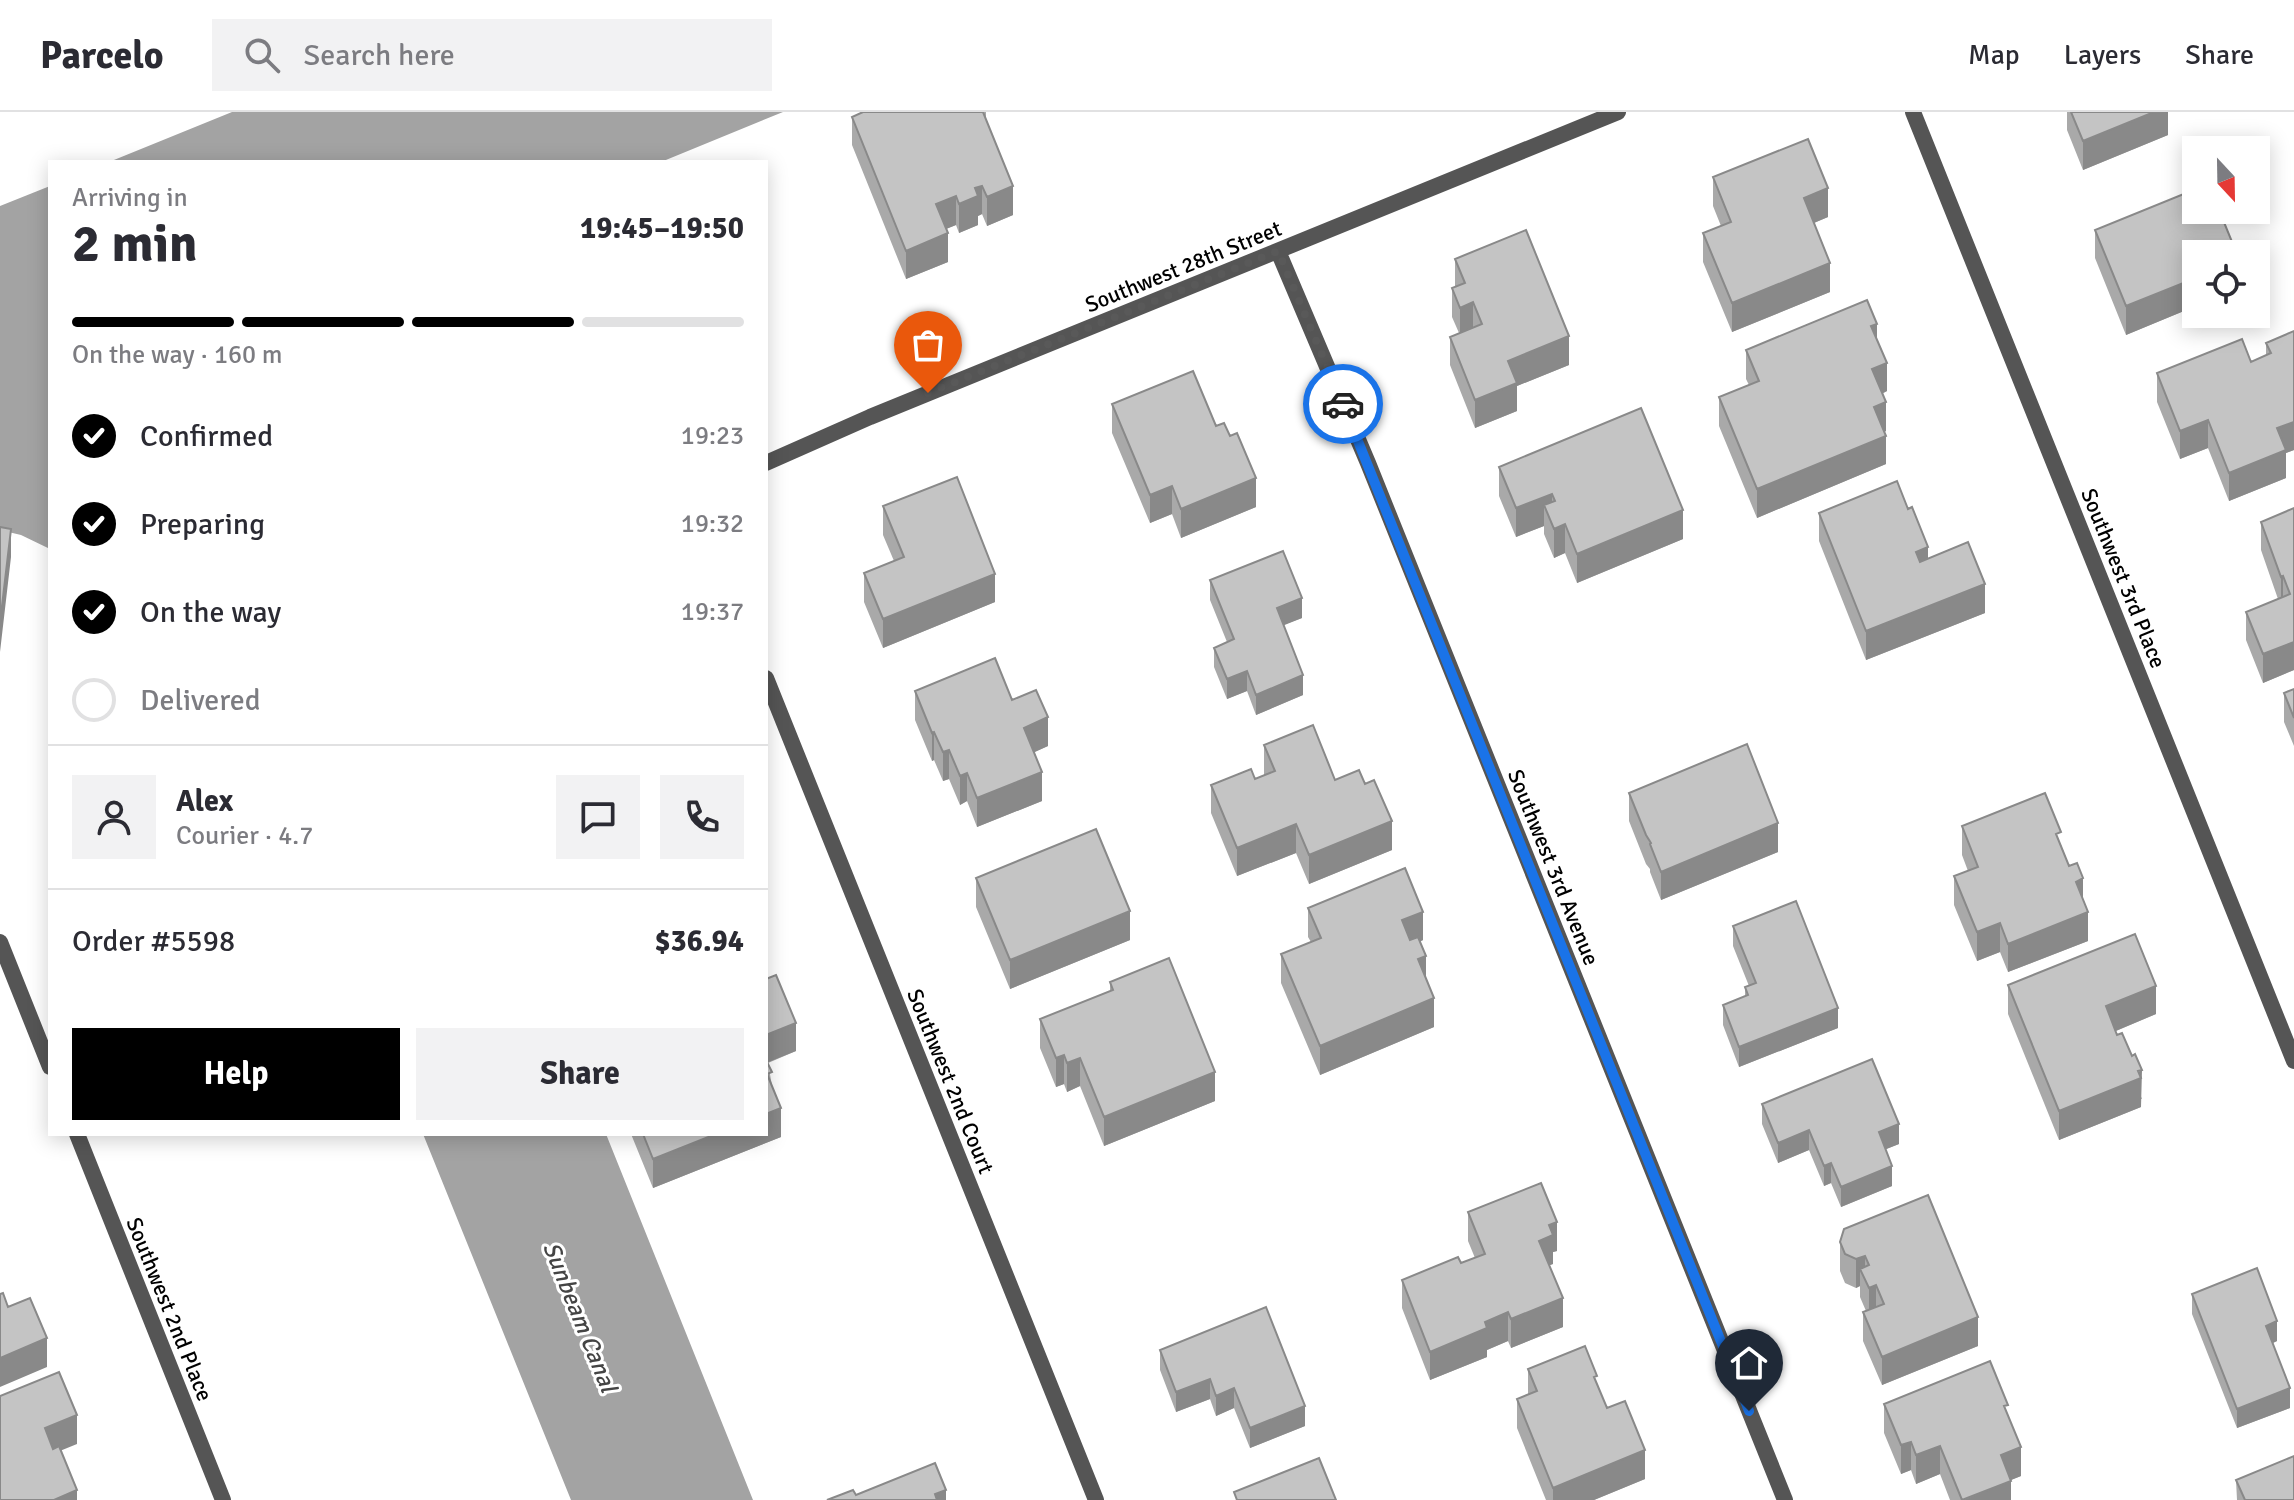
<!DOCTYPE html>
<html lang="en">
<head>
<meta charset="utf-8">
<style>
	:root { --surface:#fff; --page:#f2f2f3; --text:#2b2b33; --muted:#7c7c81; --line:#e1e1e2; --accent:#000 }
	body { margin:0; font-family:Signika,sans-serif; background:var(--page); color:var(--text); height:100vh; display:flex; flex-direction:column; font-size:30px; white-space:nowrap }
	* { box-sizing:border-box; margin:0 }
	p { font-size:26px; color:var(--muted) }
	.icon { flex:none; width:44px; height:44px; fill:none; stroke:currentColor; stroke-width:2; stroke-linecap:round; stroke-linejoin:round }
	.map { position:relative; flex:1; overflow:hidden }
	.side { position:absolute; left:48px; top:48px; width:720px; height:976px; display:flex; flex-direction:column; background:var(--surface); border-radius:0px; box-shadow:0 4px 20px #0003 }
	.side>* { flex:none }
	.needle { width:52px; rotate:158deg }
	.fabs { position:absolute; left:2182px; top:24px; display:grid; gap:16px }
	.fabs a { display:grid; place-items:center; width:88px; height:88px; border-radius:0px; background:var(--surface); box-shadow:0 4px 20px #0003; font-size:40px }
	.pin { position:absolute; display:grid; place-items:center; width:68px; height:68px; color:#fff; margin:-82px -34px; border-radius:50% 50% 50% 0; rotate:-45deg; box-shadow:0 0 8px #0007 }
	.pin .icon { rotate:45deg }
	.courier { position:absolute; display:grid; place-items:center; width:80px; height:80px; margin:-40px; border:6px solid #1a73e8; border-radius:50%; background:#fff; color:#222; box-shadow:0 2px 10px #0007 }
	.head em { font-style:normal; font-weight:700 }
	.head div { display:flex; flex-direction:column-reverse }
	.head { display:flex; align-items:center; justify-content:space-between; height:136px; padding:0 24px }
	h1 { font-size:52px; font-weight:700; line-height:60px }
	.bar { display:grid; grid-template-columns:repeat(4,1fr); gap:12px 8px; align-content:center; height:96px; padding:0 24px }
	.bar i { height:10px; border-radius:6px; background:var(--line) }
	.bar .active { background:var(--accent) }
	.bar p { grid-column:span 4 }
	.line { display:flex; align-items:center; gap:20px; padding:0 24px; border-top:2px solid var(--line) }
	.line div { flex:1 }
	.round { display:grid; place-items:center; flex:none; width:84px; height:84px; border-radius:0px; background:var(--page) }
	ol { padding:0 24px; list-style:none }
	li { display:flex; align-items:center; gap:24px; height:88px }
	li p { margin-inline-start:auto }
	li .icon { padding:8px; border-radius:50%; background:var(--accent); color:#fff; stroke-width:4 }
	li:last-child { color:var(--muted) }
	li i { width:44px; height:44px; border:4px solid var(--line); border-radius:50% }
	.button { display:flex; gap:16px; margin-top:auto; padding:16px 24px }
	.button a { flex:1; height:92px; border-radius:0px; background:var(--accent); color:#fff; font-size:32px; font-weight:700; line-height:92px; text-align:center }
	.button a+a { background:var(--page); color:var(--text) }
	header { display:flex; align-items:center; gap:48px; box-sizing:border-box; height:112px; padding:0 40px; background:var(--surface); border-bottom:2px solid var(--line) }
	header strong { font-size:38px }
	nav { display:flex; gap:44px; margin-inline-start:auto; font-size:28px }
	.search { width:560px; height:72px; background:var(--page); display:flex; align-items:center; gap:20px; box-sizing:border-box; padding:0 28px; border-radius:0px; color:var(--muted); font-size:30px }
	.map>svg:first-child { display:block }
</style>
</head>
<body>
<header>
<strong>Parcelo</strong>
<div class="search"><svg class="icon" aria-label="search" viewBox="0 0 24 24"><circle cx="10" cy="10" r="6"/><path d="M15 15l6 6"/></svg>Search here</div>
<nav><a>Map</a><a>Layers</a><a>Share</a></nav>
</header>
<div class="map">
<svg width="2294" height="1388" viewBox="0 0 2294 1388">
	<rect width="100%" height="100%" fill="#fff"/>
	<path fill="#a3a3a3" d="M232,0H783L661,50H109Z
		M50,74V437L21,423L0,418V94Z
		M423,1022H606L753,1388H571Z"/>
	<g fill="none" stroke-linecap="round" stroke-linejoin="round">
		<path stroke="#555" stroke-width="16" d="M1913,0L2294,949
			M1278,139L1368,351L1785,1388
			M766,351L870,305L1618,0
			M766,566L1096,1388
			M0,830L50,955
			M77,1022L223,1388"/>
	</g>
	<path fill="#a9a9a9" d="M986,0V8L1013,103L987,114L982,102L978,104V113L959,121L956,113L946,117L948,150L906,167L852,33V5Z
		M2067,0H2168V23L2083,58L2067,18Z
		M1713,65L1828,105L1814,111L1830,180L1732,220L1703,150V121L1721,114L1713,94Z
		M2095,118L2196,142V194L2126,223L2095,146Z
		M1455,147L1569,253L1517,274V299L1475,316L1450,253V225L1459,221L1452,205V176L1455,175Z
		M2294,219V338L2286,341V366L2229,389L2208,336L2180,347L2157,290V261L2251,250L2266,243V231Z
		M1877,228L1887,279L1882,282L1886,319L1884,320L1886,352L1757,406L1719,314V285L1749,273L1746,267V238Z
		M1112,292L1216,314L1256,395L1181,426L1172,402L1150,411L1112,321Z
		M1499,355L1683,427L1577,471L1565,441L1554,446L1544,422V414L1516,425L1499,384Z
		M883,394L995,490L883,536L864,490V461L894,449L883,423Z
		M2294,396V558L2263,571L2246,528V500L2278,487L2261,438V410Z
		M1819,401L1928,446L1985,501L1866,548L1819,429Z
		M1210,468L1302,506L1283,513L1303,583L1256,603L1247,579L1227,587L1214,555V536L1227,530L1210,488Z
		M2294,577V634L2284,610V581Z
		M915,579L1012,588L1048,634L1034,640L1042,689L977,715L967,689L960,693L949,667L943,669L934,648L932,649L915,608Z
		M1264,633L1335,668L1392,738L1309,772L1296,741L1237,764L1211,701V673L1255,667L1264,663Z
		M1629,681L1778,740L1661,788L1650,760V757L1646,752L1629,709Z
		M1962,714L2061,733L2083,789L2088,829L2008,860L2000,840L1977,849L1954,793V764L1968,759L1962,743Z
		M976,766L1130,828L1010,877L976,795Z
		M1308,796L1423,828L1420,830L1434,915L1320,963L1281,871V842L1311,830L1308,825Z
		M1733,814L1838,916L1739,955L1723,913V893L1745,885V875L1749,874L1733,834Z
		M766,867L796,939L768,951L781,1025L653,1076L631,1022H766Z
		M1110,870L1215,989L1104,1034L1080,974L1067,980L1064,972L1056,975L1040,936V907L1110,879Z
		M2008,873L2156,902L2116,919L2142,987H2141V995L2059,1028L2008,902Z
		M1762,992L1899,1032L1886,1037L1892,1074L1841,1095L1831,1071L1824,1074L1809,1038L1778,1051L1762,1012Z
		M1468,1100L1557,1139L1553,1140V1152L1549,1153L1563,1215L1511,1236L1508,1229L1487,1238V1245L1430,1268L1402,1196V1168L1461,1151L1475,1146L1468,1129Z
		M1844,1117L1978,1234L1882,1273L1863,1229V1200L1866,1199L1860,1185V1174L1856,1176L1845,1171L1840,1159V1130Z
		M2192,1182L2277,1229L2273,1231L2290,1296L2237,1316L2192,1202Z
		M1160,1238L1305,1314L1250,1336L1234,1296L1216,1304L1210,1287L1176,1300L1160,1258Z
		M1528,1257L1597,1271L1607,1296L1645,1367L1594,1388H1546L1517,1316V1287L1528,1282Z
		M1884,1292L2008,1304L2021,1364L2011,1368V1388H1950L1940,1362L1916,1372L1911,1358L1901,1362L1884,1321Z
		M2236,1368L2294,1388H2237Z"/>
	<path fill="#898989" d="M2154,0H2168V23L2083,58V29Z
		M982,74V102L978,104V113L959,121V92L975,76Z
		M1013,74V103L987,114V85Z
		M1828,76V105L1804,115V86Z
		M956,84V113L936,121V92Z
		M948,121V150L906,167V139Z
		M1830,151V180L1732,220V191Z
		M2196,166V194L2126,223V194Z
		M1473,190V219L1460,224V196Z
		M1877,212V241L1871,214Z
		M1569,224V253L1517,274V299L1475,316V288L1508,249Z
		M1887,251V279L1872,286V257Z
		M1886,290V319L1874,324V295Z
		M2208,308V336L2180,347V319Z
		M2294,310V338L2286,341V366L2229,389V361L2277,316Z
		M1886,324V352L1757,406V377Z
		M1256,366V395L1181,426V397Z
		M1172,374V402L1150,411V383Z
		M1552,382V411L1544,393V414L1516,425V396Z
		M1683,398V427L1577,471V442Z
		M1565,412V441L1554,446V417Z
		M11,417V445L0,540V511Z
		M1928,435V464L1916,468V440Z
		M995,462V490L883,536V507Z
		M2283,464V493L2281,494V465Z
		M1985,472V501L1866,548V519Z
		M1302,486V506L1277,516V496Z
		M2294,530V558L2263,571V542Z
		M1247,559V579L1227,587V567Z
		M1303,563V583L1256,603V583Z
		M1048,605V634L1024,645V616Z
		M934,620V648L932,649V621Z
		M949,638V667L943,669V640Z
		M1042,660V689L977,715V686Z
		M967,661V689L960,693V664Z
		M1392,709V738L1309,772V743Z
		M1778,711V740L1661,788V760Z
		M1296,712V741L1237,764V736Z
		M2083,766V795L2076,770Z
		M1130,799V828L1010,877V848Z
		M1423,800V828L1402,837V808Z
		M2088,800V829L2008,860V832Z
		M2000,811V840L1977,849V820Z
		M1426,844V872L1418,847Z
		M2156,874V902L2106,923V894Z
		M1434,886V915L1320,963V934Z
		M1838,896V916L1739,955V935Z
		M796,911V939L766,951V923Z
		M1064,943V972L1056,975V946Z
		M1080,946V974L1067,980V951Z
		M2142,958L2141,995L2059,1028V999Z
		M1215,960V989L1104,1034V1005Z
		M781,996V1025L653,1076V1047L716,1022H766V1002Z
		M1899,1012V1032L1879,1040V1020Z
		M1809,1018V1038L1778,1051V1031Z
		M1831,1051V1071L1824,1074V1054Z
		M1892,1054V1074L1841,1095V1075Z
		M1557,1110V1139L1553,1140V1152L1539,1157V1129L1549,1113Z
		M1865,1144V1167L1860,1157V1174L1856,1176V1147Z
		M1876,1173V1201L1869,1204V1176Z
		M1563,1186V1215L1511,1236V1207Z
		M1508,1200V1229L1487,1238V1245L1430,1268V1240L1485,1210Z
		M1978,1205V1234L1882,1273V1245Z
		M2277,1209V1229L2266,1234V1214Z
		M47,1226V1255L0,1275V1246Z
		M1210,1267V1287L1176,1300V1280Z
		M1234,1276V1296L1216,1304V1284Z
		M2290,1276V1296L2237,1316V1297Z
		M1305,1294V1314L1250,1336V1316Z
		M77,1303V1332L45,1345V1316Z
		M1911,1330V1358L1901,1362V1333Z
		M1940,1334V1362L1916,1372V1343Z
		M2021,1335V1364L2001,1372V1343Z
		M1645,1338V1367L1594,1388H1553V1376Z
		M2011,1369V1388H1964Z
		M77,1378V1388H54Z
		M946,1378V1388H935V1382Z"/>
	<path fill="#c4c4c4" stroke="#898989" stroke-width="2" d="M863,0H983L1013,74L987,85L982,74L975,76L978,84L959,92L956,84L936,92L948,121L906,139L852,5Z
		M2071,0H2154L2083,29Z
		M1808,27L1828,76L1804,86L1830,151L1732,191L1703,121L1731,110L1713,65Z
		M2196,77V98H2219L2237,142H2196V166L2126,194L2095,118Z
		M1526,118L1569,224L1508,249L1517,271L1475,288L1450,225L1482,212L1473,190L1460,196L1452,176L1465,171L1455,147Z
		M1867,188L1877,212L1871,214L1887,251L1872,257L1886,290L1874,295L1886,324L1757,377L1719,285L1759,269L1746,238Z
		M2294,219V310L2277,316L2286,338L2229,361L2208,308L2180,319L2157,261L2242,227L2251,250L2271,241L2266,231Z
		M1193,259L1216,314L1224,311L1230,324L1237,321L1256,366L1181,397L1172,374L1150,383L1112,292Z
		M1641,296L1683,398L1577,442L1565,412L1554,417L1544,393L1555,389L1552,382L1516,396L1499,355Z
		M957,365L995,462L883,507L864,461L904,445L883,394Z
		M1897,369L1908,397L1912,395L1928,435L1916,440L1920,450L1968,430L1985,472L1866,519L1819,401Z
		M2294,396V530L2263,542L2246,500L2290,482L2283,464L2281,465L2261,410Z
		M0,415L11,417L0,511Z
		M1283,439L1302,486L1277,496L1303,563L1256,583L1247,559L1227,567L1214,536L1234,527L1210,468Z
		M995,546L1012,588L1036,578L1048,605L1024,616L1042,660L977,686L967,661L960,664L949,638L943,640L934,620L932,621L915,579Z
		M2294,577V606L2284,581Z
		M1313,613L1335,668L1359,658L1365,672L1374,668L1392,709L1309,743L1296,712L1237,736L1211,673L1251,657L1255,667L1275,659L1264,633Z
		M1747,632L1778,711L1661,760L1650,732L1651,731L1646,723L1629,681Z
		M2045,681L2061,720L2056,722L2069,754L2077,751L2083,766L2076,770L2088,800L2008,832L2000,811L1977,820L1954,764L1978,755L1962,714Z
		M1096,717L1130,799L1010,848L976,766Z
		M1405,756L1423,800L1402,808L1410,828L1418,825L1426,844L1418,847L1434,886L1320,934L1281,842L1321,826L1308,796Z
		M1796,789L1838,896L1739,935L1723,893L1748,883L1745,875L1756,871L1733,814Z
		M2135,822L2156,874L2106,894L2117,923L2122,921L2132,944L2135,942L2142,958L2138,959L2141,966L2059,999L2008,873Z
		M1169,846L1215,960L1104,1005L1080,946L1067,951L1064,943L1056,946L1040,907L1113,878L1110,870Z
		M776,863L796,911L766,923V867Z
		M1872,947L1899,1012L1879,1020L1892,1054L1841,1075L1831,1051L1824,1054L1809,1018L1778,1031L1762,992Z
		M766,948L772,960L767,962L781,996L766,1002Z
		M643,1022H716L653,1047Z
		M1541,1071L1557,1110L1549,1113L1553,1123L1539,1129L1563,1186L1511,1207L1508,1200L1485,1210L1487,1216L1430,1240L1402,1168L1458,1145L1461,1151L1485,1142L1468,1100Z
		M1928,1083L1978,1205L1882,1245L1863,1200L1884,1192L1876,1173L1869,1176L1860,1157L1869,1153L1865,1144L1856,1147L1845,1142L1840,1130L1844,1117Z
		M2257,1156L2277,1209L2266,1214L2290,1276L2237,1297L2192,1182Z
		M3,1181L8,1195L30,1186L47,1226L0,1246V1182Z
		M1266,1195L1305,1294L1250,1316L1234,1276L1216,1284L1210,1267L1176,1280L1160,1238Z
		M1585,1234L1597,1264L1594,1265L1607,1296L1625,1289L1645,1338L1553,1376L1517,1287L1537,1279L1528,1257Z
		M1990,1249L2008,1293L2004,1294L2021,1335L2001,1343L2011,1369L1962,1388L1940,1334L1916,1343L1911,1330L1901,1333L1884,1292Z
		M59,1260L77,1303L45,1316L53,1337L59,1334L77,1378L54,1388H0V1284Z
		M2294,1344V1388H2245L2236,1368Z
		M1319,1346L1336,1388H1237L1234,1380Z
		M935,1351L946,1378L935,1382L937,1388H827L853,1378L856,1383Z"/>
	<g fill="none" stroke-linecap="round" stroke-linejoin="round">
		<path stroke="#595959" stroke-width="8" stroke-dasharray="0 14.4" d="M928,281L1278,139L1343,292"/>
		<path stroke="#1a73e8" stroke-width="10" d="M1343,292L1749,1299"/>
	</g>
	<g text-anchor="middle" stroke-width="6" stroke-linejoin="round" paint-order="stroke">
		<g font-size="22" fill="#000" stroke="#fff">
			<text transform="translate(1183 154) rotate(-22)" y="8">Southwest 28th Street</text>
			<text transform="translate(2124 466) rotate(68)" y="8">Southwest 3rd Place</text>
			<text transform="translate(1554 755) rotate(68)" y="8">Southwest 3rd Avenue</text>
			<text transform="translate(951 969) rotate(68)" y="8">Southwest 2nd Court</text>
			<text transform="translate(170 1197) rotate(68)" y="8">Southwest 2nd Place</text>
		</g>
		<g font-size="24" font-style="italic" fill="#444" stroke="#fff">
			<text transform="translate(580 1205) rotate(68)" y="8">Sunbeam Canal</text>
		</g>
	</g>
</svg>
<div class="fabs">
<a><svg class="needle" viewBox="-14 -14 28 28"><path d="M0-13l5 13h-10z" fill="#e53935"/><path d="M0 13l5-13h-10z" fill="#7c7c81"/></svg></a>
<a><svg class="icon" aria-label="locate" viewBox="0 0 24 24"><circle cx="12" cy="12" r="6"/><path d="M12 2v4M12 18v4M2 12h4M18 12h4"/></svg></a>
</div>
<div class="pin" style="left:928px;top:281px;background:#ea580c"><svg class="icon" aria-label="bag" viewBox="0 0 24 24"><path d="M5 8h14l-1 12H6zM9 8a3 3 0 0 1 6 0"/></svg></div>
<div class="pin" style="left:1749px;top:1299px;background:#1f2937"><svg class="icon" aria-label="home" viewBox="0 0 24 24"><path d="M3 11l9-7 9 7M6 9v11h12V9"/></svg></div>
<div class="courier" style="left:1343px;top:292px"><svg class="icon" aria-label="car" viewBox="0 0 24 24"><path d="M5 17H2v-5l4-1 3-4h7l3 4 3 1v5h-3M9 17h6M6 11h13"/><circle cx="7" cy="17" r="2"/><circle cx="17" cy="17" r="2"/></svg></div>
<section class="side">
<div class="head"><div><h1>2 min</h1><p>Arriving in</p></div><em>19:45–19:50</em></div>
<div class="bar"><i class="active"></i><i class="active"></i><i class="active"></i><i></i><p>On the way · 160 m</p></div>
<ol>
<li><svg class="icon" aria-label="check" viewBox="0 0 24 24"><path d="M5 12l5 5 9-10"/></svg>Confirmed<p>19:23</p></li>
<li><svg class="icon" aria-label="check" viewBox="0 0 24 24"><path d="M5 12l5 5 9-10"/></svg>Preparing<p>19:32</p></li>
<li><svg class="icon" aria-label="check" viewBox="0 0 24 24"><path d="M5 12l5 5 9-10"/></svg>On the way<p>19:37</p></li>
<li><i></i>Delivered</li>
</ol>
<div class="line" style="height:144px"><a class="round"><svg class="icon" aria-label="person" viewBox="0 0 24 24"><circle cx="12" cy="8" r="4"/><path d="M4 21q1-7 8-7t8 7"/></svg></a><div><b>Alex</b><p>Courier · 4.7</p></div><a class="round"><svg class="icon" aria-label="chat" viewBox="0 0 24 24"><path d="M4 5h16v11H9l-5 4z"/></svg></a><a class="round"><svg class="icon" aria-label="phone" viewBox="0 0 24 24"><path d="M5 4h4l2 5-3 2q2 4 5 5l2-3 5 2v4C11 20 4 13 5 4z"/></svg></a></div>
<div class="line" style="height:104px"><div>Order #5598</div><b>$36.94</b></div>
<div class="button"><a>Help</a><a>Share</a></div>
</section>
</div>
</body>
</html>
